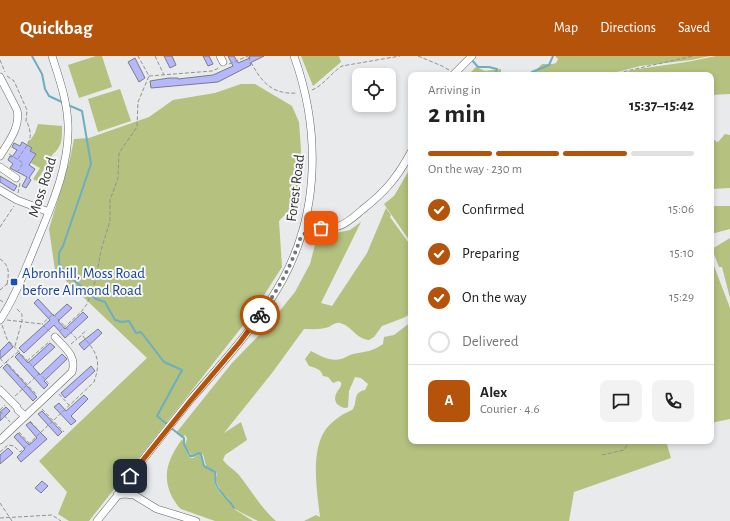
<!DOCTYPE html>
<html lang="en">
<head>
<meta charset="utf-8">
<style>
	:root { --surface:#fff; --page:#f2f2f2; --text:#222; --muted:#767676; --line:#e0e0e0; --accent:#b45309 }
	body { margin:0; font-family:"Alegreya Sans",sans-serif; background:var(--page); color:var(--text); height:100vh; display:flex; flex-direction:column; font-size:15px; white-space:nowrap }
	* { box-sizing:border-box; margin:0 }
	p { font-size:13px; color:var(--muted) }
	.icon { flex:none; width:22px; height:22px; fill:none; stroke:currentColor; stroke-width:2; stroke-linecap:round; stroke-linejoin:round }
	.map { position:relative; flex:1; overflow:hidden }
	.sheet { position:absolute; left:408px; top:16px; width:306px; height:372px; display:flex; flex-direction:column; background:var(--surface); border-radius:8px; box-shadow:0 2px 6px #0003 }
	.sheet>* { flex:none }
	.tools { position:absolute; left:352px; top:12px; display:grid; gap:8px }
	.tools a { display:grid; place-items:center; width:44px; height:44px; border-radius:8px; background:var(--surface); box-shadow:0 2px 6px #0003; font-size:20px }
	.pin { position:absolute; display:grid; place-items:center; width:34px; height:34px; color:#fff; margin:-17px; border-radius:8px; box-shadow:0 2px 6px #0006 }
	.courier { position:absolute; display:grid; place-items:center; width:40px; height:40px; margin:-20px; border:3px solid #b45309; border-radius:50%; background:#fff; color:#222; box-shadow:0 1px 5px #0007 }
	.overview em { font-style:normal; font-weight:600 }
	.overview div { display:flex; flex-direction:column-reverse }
	.overview { display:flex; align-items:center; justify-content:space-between; height:68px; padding:0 20px }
	h1 { font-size:26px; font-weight:600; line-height:30px }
	.bar { display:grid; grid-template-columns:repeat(4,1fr); gap:6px 4px; align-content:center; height:48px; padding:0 20px }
	.bar i { height:5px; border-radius:3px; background:var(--line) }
	.bar .current { background:var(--accent) }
	.bar p { grid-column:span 4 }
	.line { display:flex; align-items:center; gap:10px; padding:0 20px; border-top:1px solid var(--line) }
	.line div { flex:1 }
	.round { display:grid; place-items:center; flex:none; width:42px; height:42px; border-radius:8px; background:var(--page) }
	ol { padding:0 20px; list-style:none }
	li { display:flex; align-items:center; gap:12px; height:44px }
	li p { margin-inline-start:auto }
	li .icon { padding:4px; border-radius:50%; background:var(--accent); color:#fff; stroke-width:4 }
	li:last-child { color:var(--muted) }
	li i { width:22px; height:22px; border:2px solid var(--line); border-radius:50% }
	header { display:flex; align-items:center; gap:24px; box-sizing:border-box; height:56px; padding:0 20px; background:var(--accent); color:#fff }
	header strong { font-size:19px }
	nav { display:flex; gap:22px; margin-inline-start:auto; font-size:14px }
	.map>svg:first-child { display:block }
</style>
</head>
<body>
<header>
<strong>Quickbag</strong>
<nav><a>Map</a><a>Directions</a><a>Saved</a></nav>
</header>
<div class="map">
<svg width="730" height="465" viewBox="0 0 730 465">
	<rect width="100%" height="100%" fill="#e9eaec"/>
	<path fill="#b4c17f" d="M96,0H102L112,31L79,42L68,9Z
		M301,0H339L341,6L313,30Z
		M555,0H710L691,4L640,10L606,19H531L542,8H553L556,7L558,3Z
		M716,0H730V38L711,39V19H612L638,13L687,6Z
		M476,11L485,15L501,13V17L500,19H468Z
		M241,28H255L292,50L299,66L301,94L297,146L279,165L282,211L252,258L89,465H69L58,458L67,436L39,405L147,302L55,214L49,173L70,103L74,83L89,82L149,61L173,44L215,37Z
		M120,33L131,65L98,76L88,43Z
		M38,68L62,70C62,81 63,90 53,98L37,125L33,123L40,112L31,107L36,98L30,95L32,92L27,89L35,77Z
		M725,78L730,79V132L711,133V81L717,86L719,85Z
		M411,111V187L384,148L394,140Z
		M711,150H730V173L711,178Z
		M386,152L391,159L390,161L411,190V258L403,262L382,270L374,281L369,284C356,283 352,270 340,267C336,266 332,269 329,271C320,274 312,273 304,273L272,317L224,377L241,366L247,384L225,399L223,404C227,410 234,413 239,419C251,434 261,452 276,465H258L242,457L235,453L228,442L222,437L215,423L217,419L216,416L206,410L203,398L199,396L195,400H192L185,389L187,382L185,379L182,382L176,377L232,307L265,273L295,236L310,208L317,181L350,174L361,166L321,247L332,250L367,197Z
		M730,182V242L722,211H719L712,193Z
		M711,202L730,252V363L711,367Z
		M411,266V385H666L671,402L574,436L569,465H304L316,459L320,461C317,435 310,395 326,373C331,367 336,363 342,359C345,357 351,355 353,353C358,345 352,337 365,334L368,328L361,322L355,321L349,335L348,351L346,352C338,351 333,346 336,338C338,333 342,332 341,326L338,325L333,327L328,321L323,320C321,313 316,312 309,310L305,303L311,295C320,300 331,306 341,303C345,302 349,299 353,298C364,296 374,295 383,288L384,281L394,279Z
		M182,383L189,401L193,402L199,398H201L204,410L215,417C215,419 214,421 214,423C214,430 221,440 227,442L234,453L253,465H215L181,453C177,450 175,445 172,441C161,418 169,402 182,383Z"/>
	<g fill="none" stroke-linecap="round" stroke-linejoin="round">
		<path stroke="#6cafc0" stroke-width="2" d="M32,0L42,18L45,33L49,40L64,47
			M471,3L478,11H489L497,13L495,19
			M529,19L532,16L549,9L553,0
			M68,49L82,55L91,108L63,190L59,197V208L67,218L96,243L105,246L115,264L122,266L129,265L136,277L141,276L164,306L182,314L157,360L168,369
			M171,372L184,382V388L190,400H193L199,397L201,398L204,410L215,416C216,420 214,424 216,428C220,438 229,443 234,452"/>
	</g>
	<path fill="#b5b8fc" stroke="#7c7c7f" d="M164,0H172L176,9L170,12Z
		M203,0H209L213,8L208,10Z
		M228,0H234L238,7L250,2L249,0H264L250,7L251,9L218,26L151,32L150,25L169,22H178V23L213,19L233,10Z
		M135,2L145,22L139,26L128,6Z
		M22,86L32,92L30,95L36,98L29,109L35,113L29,122L31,124L26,132L22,130L27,121L10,112L13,108L8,104L10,100L12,101L17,94L12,91L14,87L20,90Z
		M0,120L17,130L14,135L0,126Z
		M38,243L54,260L67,248L72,252L58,265L65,273L83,256L88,261L65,282L54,269L24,297L19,292L50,264L34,247Z
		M98,273L102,277L84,294L79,288Z
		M9,286L13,291L0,303V295Z
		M50,287L55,291L33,311L40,319L62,298L67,303L44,325L48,329L44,333L15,301L19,297L28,307Z
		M7,308L37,341L33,345L3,312Z
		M91,310L95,315L65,342L61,337Z
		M84,339L88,343L71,360L76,365L71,369L54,351L59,347L66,355Z
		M6,351L10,355L0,365V356Z
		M42,355L62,376L58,380L38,358Z
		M30,366L47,383L21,406L17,401L25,393L14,381L18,377L29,389L37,382L26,369Z
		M8,392L13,397L0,408V399Z
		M42,425L48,430L41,437L35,432Z"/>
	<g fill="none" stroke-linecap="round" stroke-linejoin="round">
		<defs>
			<path id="minor" d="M220,0L223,6
				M453,19L472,0
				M0,21L17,54C21,71 8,86 0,100
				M0,111L16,122
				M0,134L17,144L49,156
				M307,157L322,172
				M301,179C314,170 325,174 339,170C348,167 355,160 362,154C385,136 397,122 411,96
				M0,264C14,243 23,219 33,195C49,155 70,112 68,68C67,44 59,22 52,0
				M0,334L17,351L18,354L25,360
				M0,384L72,316C77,300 65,292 55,281
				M130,420L133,439
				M117,439L125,438L134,439L157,453L196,465
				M97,465C104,456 111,448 118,439C122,432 126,425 131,419C151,393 171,368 191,343C224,305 259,267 283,223C320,155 320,72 294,0"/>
		</defs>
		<use href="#minor" stroke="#646466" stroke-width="8"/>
		<path stroke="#919293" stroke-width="1" stroke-dasharray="4 2" stroke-linecap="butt" d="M155,0L164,19
			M418,0L442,10L449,14
			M248,1C260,23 269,39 297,37
			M0,4L5,16
			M229,8L248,0
			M612,19L622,16L693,0
			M7,20L14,25L27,54L26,66
			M149,20L212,15L219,12
			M312,34C323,30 332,16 342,10L400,0
			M9,98L23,107L18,115
			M18,103C27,88 35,84 27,66
			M18,137L20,127
			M0,171L14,150
			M0,203C10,210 9,217 7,228
			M0,234L7,228L11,229
			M0,244L3,246
			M7,264L42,268L50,276
			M2,269L7,283L50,329
			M59,276L81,256L87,248L96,223L101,194L110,165V144L118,122L119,97L137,71L138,46L149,20L138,0
			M82,278L87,274
			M71,288L77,283
			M15,290L22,265V258L17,253
			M0,302L4,307
			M27,305L50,285
			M6,306L18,296
			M0,312L6,306L37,339
			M59,338L69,349
			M15,340L39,318
			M42,353L64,376
			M0,354L5,349
			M0,355L10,366
			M30,365L40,376
			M19,376L29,387
			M0,396L8,389L14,390L20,396L94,326C102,303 96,296 82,279L77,283L53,258L42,268
			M602,399L624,394L629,385
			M0,447L12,465
			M0,462L52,459L61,465"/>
		<use href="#minor" stroke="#fff" stroke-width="7"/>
	</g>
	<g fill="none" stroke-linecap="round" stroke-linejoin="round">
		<path stroke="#757677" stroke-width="4" stroke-dasharray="0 7.2" d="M260,259C278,234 292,209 301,180L311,174L321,172"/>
		<path stroke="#b45309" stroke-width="5" d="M130,420L191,344L240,286L260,259"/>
	</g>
	<rect fill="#1a4fb4" stroke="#f7f7f9" stroke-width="1.5" x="10" y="222" width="8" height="8" rx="2"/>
	<g text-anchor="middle" stroke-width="4" stroke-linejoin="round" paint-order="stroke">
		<g font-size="15" fill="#373738" stroke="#f7f7f9">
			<text transform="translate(42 131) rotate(-72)" y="5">Moss Road</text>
			<text transform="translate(295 132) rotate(-83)" y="5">Forest Road</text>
		</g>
		<g font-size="15" fill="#164399" stroke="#f7f7f9" text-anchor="start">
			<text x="22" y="222">Abronhill, Moss Road<tspan x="22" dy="17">before Almond Road</tspan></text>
		</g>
	</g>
</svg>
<div class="tools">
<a><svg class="icon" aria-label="locate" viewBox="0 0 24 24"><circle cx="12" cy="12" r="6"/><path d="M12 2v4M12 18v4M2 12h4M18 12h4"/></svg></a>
</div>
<div class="pin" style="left:321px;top:172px;background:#ea580c"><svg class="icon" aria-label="bag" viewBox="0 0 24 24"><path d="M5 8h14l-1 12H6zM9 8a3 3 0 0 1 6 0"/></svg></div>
<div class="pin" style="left:130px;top:420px;background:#1f2937"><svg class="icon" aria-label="home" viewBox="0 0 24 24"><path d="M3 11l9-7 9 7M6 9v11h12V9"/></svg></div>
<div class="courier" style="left:260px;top:259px"><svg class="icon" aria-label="bike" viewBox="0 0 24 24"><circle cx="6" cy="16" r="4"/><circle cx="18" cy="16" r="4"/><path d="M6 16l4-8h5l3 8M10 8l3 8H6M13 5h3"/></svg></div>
<section class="sheet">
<div class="overview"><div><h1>2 min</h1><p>Arriving in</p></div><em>15:37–15:42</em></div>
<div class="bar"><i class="current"></i><i class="current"></i><i class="current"></i><i></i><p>On the way · 230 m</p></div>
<ol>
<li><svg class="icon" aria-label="check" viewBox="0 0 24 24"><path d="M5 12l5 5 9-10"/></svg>Confirmed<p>15:06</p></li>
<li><svg class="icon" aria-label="check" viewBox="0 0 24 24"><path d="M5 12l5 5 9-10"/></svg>Preparing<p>15:10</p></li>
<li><svg class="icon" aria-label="check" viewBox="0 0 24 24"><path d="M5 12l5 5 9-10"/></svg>On the way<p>15:29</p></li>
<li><i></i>Delivered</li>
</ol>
<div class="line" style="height:72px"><b class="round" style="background:var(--accent);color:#fff">A</b><div><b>Alex</b><p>Courier · 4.6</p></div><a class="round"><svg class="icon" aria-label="chat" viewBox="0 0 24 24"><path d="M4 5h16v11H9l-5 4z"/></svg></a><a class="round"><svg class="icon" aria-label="phone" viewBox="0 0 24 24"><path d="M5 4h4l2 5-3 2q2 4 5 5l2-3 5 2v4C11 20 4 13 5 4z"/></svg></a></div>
</section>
</div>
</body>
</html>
